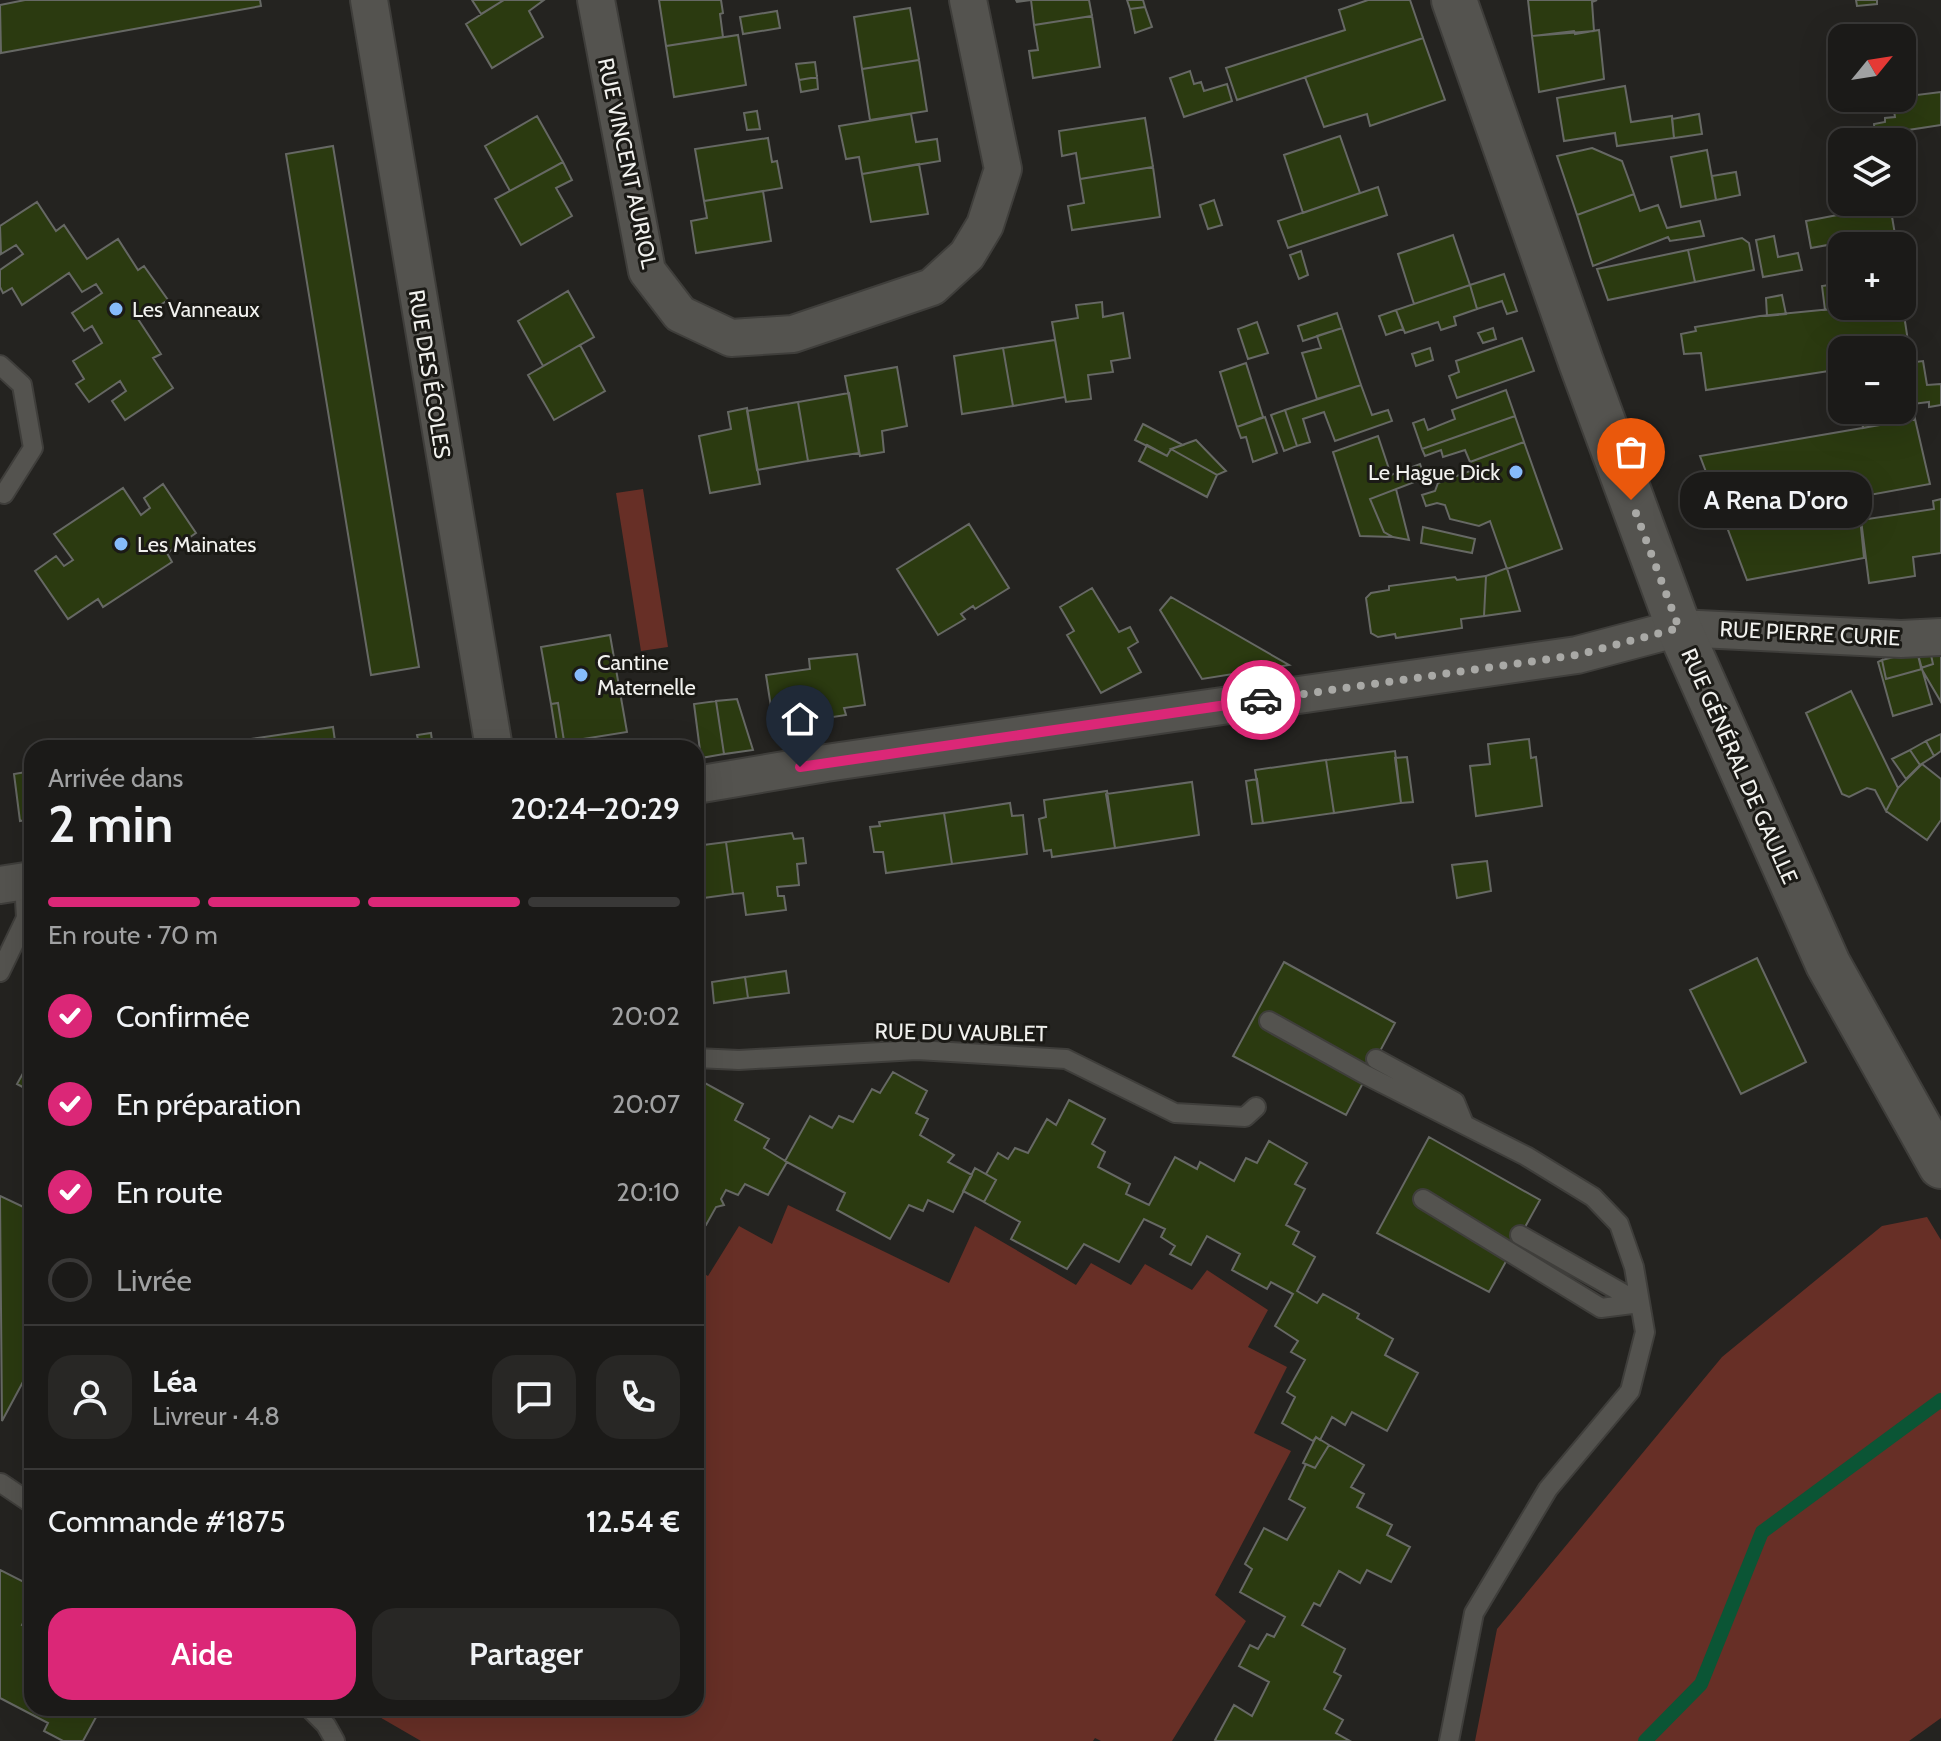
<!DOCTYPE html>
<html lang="fr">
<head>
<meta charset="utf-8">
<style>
	:root { --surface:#1b1a18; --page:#282725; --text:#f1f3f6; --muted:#a0a1a2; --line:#393837; --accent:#db2777 }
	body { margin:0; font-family:Cabin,sans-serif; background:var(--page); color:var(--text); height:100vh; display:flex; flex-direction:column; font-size:30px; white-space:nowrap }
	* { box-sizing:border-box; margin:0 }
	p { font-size:26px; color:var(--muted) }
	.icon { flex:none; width:44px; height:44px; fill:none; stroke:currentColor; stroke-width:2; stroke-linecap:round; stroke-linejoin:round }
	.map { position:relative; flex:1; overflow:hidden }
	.side { position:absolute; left:24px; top:740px; width:680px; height:976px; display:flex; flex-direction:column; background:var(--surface); border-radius:24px; box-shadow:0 8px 32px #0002,0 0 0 2px var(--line) }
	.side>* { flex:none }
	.needle { width:52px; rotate:60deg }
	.controls { position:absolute; left:1828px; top:24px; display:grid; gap:16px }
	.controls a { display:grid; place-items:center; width:88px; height:88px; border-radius:16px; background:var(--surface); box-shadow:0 8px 32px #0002,0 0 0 2px var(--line); font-size:40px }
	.pin { position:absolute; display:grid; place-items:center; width:68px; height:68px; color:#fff; margin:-82px -34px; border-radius:50% 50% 50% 0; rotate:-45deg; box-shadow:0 0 8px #0007 }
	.pin .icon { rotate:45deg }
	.courier { position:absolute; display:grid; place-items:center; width:80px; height:80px; margin:-40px; border:6px solid #db2777; border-radius:50%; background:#fff; color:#222; box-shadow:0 2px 10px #0007 }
	.bubble { position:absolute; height:56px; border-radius:24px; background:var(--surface); box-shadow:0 8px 32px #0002,0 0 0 2px var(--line); font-size:26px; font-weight:600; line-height:56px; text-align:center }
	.headline em { font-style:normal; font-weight:600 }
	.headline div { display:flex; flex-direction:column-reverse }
	.headline { display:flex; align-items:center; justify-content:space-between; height:136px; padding:0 24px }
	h1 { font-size:52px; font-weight:600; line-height:60px }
	.bar { display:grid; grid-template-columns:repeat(4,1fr); gap:12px 8px; align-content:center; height:96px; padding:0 24px }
	.bar i { height:10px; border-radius:6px; background:var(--line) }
	.bar .current { background:var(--accent) }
	.bar p { grid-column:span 4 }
	.line { display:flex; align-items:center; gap:20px; padding:0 24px; border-top:2px solid var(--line) }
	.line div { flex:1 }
	.round { display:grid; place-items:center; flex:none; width:84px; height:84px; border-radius:24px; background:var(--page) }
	ol { padding:0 24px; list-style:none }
	li { display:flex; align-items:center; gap:24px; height:88px }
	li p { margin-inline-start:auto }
	li .icon { padding:8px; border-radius:50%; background:var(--accent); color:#fff; stroke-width:4 }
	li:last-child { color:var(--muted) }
	li i { width:44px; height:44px; border:4px solid var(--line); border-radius:50% }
	.cta { display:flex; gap:16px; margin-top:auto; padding:16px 24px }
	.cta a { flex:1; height:92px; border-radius:24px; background:var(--accent); color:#fff; font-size:32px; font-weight:600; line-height:92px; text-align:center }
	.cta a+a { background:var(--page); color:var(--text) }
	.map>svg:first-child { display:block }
</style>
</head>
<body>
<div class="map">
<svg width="1941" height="1741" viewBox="0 0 1941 1741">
	<rect width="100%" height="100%" fill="#242320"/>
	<path fill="#672f26" d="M643,489L668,647L641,651L616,493Z
		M788,1205L949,1283L975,1226L1076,1285L1091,1263L1131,1285L1145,1264L1192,1290L1207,1270L1268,1310L1248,1347L1287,1367L1254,1433L1291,1451L1215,1595L1246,1621L1172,1741H1101L1095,1738L1093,1741H421L364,1708H696V1269L708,1276L739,1226L772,1244Z
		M1927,1217L1941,1240V1718L1909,1741H1475L1497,1629L1722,1357L1882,1226Z"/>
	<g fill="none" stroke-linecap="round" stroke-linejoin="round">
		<path stroke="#0b5535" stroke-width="14" d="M1645,1741L1701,1684L1762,1532L1941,1400"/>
	</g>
	<path fill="#2b3a10" stroke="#666864" stroke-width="2" d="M25,0H260L261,6L1,53L0,5Z
		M472,0H504L481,14Z
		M504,0H544L529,11L543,37L492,68L466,24Z
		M659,0H721L723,13L720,14L723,37L666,46Z
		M1016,0H1089L1092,16L1034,25L1031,0L1017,2Z
		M1127,0H1143L1145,7L1130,9Z
		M1368,0H1410L1423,38L1237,100L1226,68L1345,30L1339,10Z
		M1528,0H1597L1592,2L1594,31L1532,36Z
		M1856,0H1877V4L1857,6Z
		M1145,7L1152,27L1135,33L1130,9Z
		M910,8L919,60L862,69L854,17Z
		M777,11L780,28L743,34L740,17Z
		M1092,16L1100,67L1033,78L1029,51L1038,50L1034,25Z
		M1599,30L1604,79L1539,92L1532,36L1574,31L1575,34Z
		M738,35L746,85L674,97L666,46Z
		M1423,38L1445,100L1370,126L1367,114L1324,127L1305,77Z
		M919,60L927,111L870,120L862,69Z
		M815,62L817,77L799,80L796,64Z
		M1190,71L1194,84L1201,82L1204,91L1227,84L1232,101L1184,117L1170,78Z
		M817,77L818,89L801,92L799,80Z
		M1625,86L1631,122L1672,116L1674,138L1617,146L1615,133L1564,141L1557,98Z
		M1941,92V125L1875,135L1874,124L1885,122V118L1895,117L1892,98Z
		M757,111L760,129L747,130L744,113Z
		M911,114L916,142L937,139L940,161L862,174L859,157L846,159L839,126Z
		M1699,114L1702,134L1674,138L1672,119Z
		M537,116L563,162L510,191L485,146Z
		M1145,118L1153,167L1080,179L1076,153L1062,156L1059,131Z
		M1899,131L1901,142H1876L1875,135Z
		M1875,135L1876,142H1851L1850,139Z
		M1340,136L1360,193L1303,213L1284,155Z
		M768,138L772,162L777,161L782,188L704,201L695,149Z
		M333,146L419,667L371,675L286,154Z
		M1592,148L1622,161L1634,194L1577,215L1557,156Z
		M1707,150L1716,200L1681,207L1671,157Z
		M563,162L572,180L556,188L572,216L521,245L495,199Z
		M919,164L928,214L871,222L862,174Z
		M1153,167L1160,217L1072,230L1068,206L1084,203L1080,179Z
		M1736,172L1740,195L1716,200L1712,176Z
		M1378,187L1387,215L1288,248L1278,221Z
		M763,191L771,241L696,253L691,221L707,218L704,201Z
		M1634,194L1640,211L1658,205L1667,228L1700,221L1704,236L1670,241L1668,237L1593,266L1577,215Z
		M1214,200L1222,225L1208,229L1200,205Z
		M37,202L56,231L64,225L87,259L118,239L138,270L144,266L168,300L138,319L161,354L153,358L173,388L125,420L112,401L126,391L120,381L89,402L76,384L84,379L73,361L102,343L92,326L84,331L72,313L102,293L96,284L82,292L69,273L22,305L12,288L3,293L0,287V270L23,254L16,245L1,254L0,226Z
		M1890,205L1897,246H1861L1860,239L1811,248L1806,221Z
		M1453,235L1470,285L1414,304L1398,254Z
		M1774,236L1778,257L1798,253L1802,270L1763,277L1756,240Z
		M1742,238L1749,243L1754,270L1695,282L1688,250Z
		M1688,250L1695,282L1608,300L1597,269Z
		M1301,251L1308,275L1299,279L1290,255Z
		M1504,274L1517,311L1507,314L1502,301L1477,309L1470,285Z
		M1842,283V306H1862L1825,310L1822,286Z
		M1470,285L1477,309L1454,317L1456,325L1441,330L1438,322L1405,333L1396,310Z
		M568,291L594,337L543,366L518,321Z
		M1782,295L1786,314L1767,316L1766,298Z
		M1102,302L1103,317L1123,313L1130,358L1111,361L1113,372L1088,375L1091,399L1066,402L1052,322L1078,318L1076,305Z
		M1902,302L1908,341L1857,350H1842V369L1706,390L1701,353L1684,354L1681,334L1696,331L1695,327L1760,316L1862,306H1902Z
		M1396,310L1403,329L1386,335L1379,316Z
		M1337,313L1342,328L1303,341L1298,326Z
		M1257,322L1268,353L1248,359L1238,329Z
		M1342,328L1361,385L1317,399L1302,353L1321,348L1317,336Z
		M1493,328L1496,339L1483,343L1478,333Z
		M1522,338L1534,371L1457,398L1449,376L1459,372L1456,361Z
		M1055,340L1065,397L1013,406L1003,348Z
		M1904,342L1915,419L1879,425L1877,410H1902V350H1857Z
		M580,345L605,391L554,420L528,375Z
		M1003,348L1013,406L962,414L954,356Z
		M1430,348L1433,360L1416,366L1412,354Z
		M1923,361L1927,385L1941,384V405L1929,407V402L1913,404L1907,363Z
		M1246,363L1263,417L1237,427L1220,372Z
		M897,367L907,426L882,431L884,452L860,456L845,376Z
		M1361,385L1372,415L1388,410L1392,421L1335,441L1324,412L1303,419L1310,442L1297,446L1285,410Z
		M1506,390L1515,416L1422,449L1413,423L1424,419L1428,430L1455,419L1452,410Z
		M849,393L859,453L808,461L798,402Z
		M798,402L808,461L757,470L747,411Z
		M747,408L760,484L710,493L699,436L731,429L728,412Z
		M1285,410L1297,446L1284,451L1271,415Z
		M1860,410H1877L1879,425L1863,428Z
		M1515,416L1524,442L1470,462L1465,450L1443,457L1441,450L1425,456L1422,449Z
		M1265,417L1277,453L1253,462L1246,437L1241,438L1237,427Z
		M1915,419L1930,484L1858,497L1864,558L1747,580L1700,456Z
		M1143,424L1183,445L1171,449L1167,456L1135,440Z
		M1378,436L1391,475L1420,464L1425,478L1370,499L1384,532L1393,537L1360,536L1333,452Z
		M1196,440L1226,471L1217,475L1171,449Z
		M1524,442L1562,549L1507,569L1490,521L1479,526L1450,519L1445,505L1437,503L1426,506L1422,495L1435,491L1438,483L1473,470L1470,462Z
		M1147,445L1167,456L1171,449L1217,475L1207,497L1139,461Z
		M163,484L196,533L167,553L172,562L103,607L98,599L68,619L35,571L56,556L64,566L73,560L54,534L123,488L141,515L150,508L144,498Z
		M1396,489L1409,540L1393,537L1384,532L1370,499Z
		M1941,499V553L1913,557L1915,576L1869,583L1861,520L1934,509L1933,501Z
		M969,524L1009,588L975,609L973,606L961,614L965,619L938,635L897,569Z
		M1423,527L1475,539L1472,553L1421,543Z
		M1507,568L1520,611L1484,616L1486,576Z
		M1486,576L1484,616L1461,619L1462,628L1396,638L1395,634L1378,637L1371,633L1366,598L1371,593L1389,590V586L1455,577L1457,580Z
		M1092,588L1119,632L1130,627L1138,642L1128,648L1141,672L1101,693L1067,635L1074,631L1060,607Z
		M1171,597L1289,665L1202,679L1160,610Z
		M610,635L627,732L558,743L564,741L558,703L551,704L541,647Z
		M1917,651L1931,655L1933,664L1921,668Z
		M1917,651L1922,669L1886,679L1882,660Z
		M1941,652V702L1921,668L1933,664L1931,655Z
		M857,654L865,705L844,708L846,715L774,726L766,675L810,669L809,659Z
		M1882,660L1886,679L1922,669L1932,704L1893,716L1878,662Z
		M1851,691L1898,788L1886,811L1875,790L1867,788L1849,797L1842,794L1806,713Z
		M737,699L753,750L724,754L716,701Z
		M716,701L724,754L701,758L694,704Z
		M558,703L564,741L557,742L551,704Z
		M333,727L336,748H189Z
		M431,733L433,748H420L417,735Z
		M1941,734V751L1934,756L1926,741Z
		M1529,739L1531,758L1536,757L1542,806L1476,816L1470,766L1490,764L1488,744Z
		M1926,741L1934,756L1920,765L1910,750Z
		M1910,750L1920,765L1906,779L1892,759Z
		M1395,751L1401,803L1334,813L1326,760Z
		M1407,757L1413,802L1401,803L1395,758Z
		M1326,760L1334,813L1263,823L1255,770Z
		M1922,764L1941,779V820L1927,840L1886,811L1898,788Z
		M32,771V819L20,821L14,774Z
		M1257,779L1263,823L1252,824L1246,781Z
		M1192,782L1199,835L1115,848L1106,794Z
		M1107,791L1115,848L1052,857L1051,850L1044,851L1039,819L1046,817L1044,800Z
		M1010,803L1012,816L1023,815L1027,854L952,864L944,813Z
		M944,813L952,864L886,873L883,852H874L870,827L880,826L879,822Z
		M792,833L794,839L803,838L806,863L797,864L799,885L777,887L778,896H784L786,910L746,915L743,893L733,894L726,842Z
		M726,842L733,894L696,899V846Z
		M1487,861L1491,891L1457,898L1452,865Z
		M1757,958L1806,1062L1741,1094L1690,990Z
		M1284,962L1395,1023L1346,1115L1233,1056Z
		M786,971L789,993L748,998L745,977Z
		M745,977L748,998L714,1003L712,982Z
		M32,1057V1092L17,1084Z
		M893,1072L927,1091L916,1113L928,1119L920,1135L954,1155L948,1162L972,1175L953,1212L928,1200L923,1211L909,1205L890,1239L837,1210L845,1193L785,1161L810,1116L832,1128L839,1116L853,1122L872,1089L880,1093Z
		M696,1078L743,1104L735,1120L769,1139L764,1148L787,1162L768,1195L745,1184L738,1195L726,1190L721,1199L724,1205L716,1207L706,1225L696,1220Z
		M1069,1100L1105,1119L1092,1144L1105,1152L1098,1167L1130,1184L1126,1194L1149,1205L1175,1157L1197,1169L1200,1162L1234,1181L1246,1158L1257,1163L1269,1141L1307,1163L1295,1184L1305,1189L1286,1225L1299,1232L1293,1244L1315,1257L1297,1291L1317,1303L1323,1294L1359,1314L1357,1318L1393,1339L1385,1355L1418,1373L1387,1431L1352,1412L1345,1425L1332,1417L1320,1440L1316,1437L1313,1441L1282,1423L1295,1397L1287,1392L1305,1360L1291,1352L1298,1341L1275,1326L1293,1294L1271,1282L1267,1289L1232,1270L1240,1254L1207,1236L1191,1265L1170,1254L1175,1246L1161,1237L1165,1229L1144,1219L1119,1262L1084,1244L1067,1269L1011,1239L1020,1222L984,1202L996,1180L986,1174L998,1153L1008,1159L1015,1148L1028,1153L1047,1119L1056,1125Z
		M1429,1137L1540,1200L1489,1292L1377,1233Z
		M975,1168L996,1180L984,1202L963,1191Z
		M0,1196L32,1211V1385L24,1380L2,1421Z
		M1316,1437L1329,1445L1315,1468L1303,1463Z
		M1329,1445L1364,1465L1351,1487L1364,1494L1357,1507L1392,1525L1387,1535L1410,1547L1391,1582L1367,1570L1360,1583L1339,1571L1320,1606L1314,1603L1302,1625L1345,1649L1334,1672L1341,1676L1324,1709L1343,1720L1336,1733L1350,1741H1217L1215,1740L1234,1705L1252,1716L1269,1682L1239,1666L1250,1645L1258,1649L1267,1634L1274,1637L1285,1617L1240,1592L1252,1569L1245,1564L1264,1528L1287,1540L1305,1508L1289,1499L1306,1464L1315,1468Z
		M0,1570L32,1586V1606L22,1625L32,1630V1708H101L83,1741H63L44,1731L48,1723L0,1698Z"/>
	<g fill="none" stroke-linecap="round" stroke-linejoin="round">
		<defs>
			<path id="service" d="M0,365L22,385L33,448L4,494
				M0,972L26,918L24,882
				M1269,1021L1366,1075L1526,1156L1593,1197L1619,1224L1634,1267L1645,1332L1630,1391L1548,1489L1474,1613L1449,1741
				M696,1058L739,1060L917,1050L1066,1059L1175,1113L1245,1117L1256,1107
				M1376,1059L1455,1102L1464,1124
				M1423,1199L1601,1308L1640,1303
				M1520,1235L1640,1303
				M1,1483L32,1504
				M309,1708L326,1725L335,1741"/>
			<path id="minor" d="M369,0L494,748
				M596,0L647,271L680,314L731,338L793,334L932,287L967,255L985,225L1003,169L968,0
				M696,785L826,763L1577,655L1679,628L1901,639L1941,637
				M0,885L32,880"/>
			<path id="secondary" d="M1454,0L1581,362L1679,628L1828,964L1941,1166"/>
		</defs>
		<use href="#service" stroke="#3f3e3b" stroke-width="22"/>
		<use href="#minor" stroke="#3f3e3b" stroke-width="40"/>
		<use href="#secondary" stroke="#3f3e3b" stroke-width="48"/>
		<use href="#service" stroke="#54534f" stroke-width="18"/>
		<use href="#minor" stroke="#54534f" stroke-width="36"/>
		<use href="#secondary" stroke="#54534f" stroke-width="44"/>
	</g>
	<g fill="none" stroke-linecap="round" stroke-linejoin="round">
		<path stroke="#a9a9a6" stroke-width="8" stroke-dasharray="0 14.4" d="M1261,700L1577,655L1679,628L1631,500"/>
		<path stroke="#db2777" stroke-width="10" d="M800,767L1261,700"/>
	</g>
	<g fill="#86bbfb" stroke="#1b1a16" stroke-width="3">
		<circle cx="116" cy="309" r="8"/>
		<circle cx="1516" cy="472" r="8"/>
		<circle cx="121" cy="544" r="8"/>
		<circle cx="581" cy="675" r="8"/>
	</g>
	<g text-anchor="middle" stroke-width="6" stroke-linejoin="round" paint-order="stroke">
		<g font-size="22" fill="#f1f1ee" stroke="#1b1a16">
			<text transform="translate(628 163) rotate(78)" y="8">RUE VINCENT AURIOL</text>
			<text transform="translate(430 374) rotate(81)" y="8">RUE DES ÉCOLES</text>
			<text transform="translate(1810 633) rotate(3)" y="8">RUE PIERRE CURIE</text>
			<text transform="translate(1740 766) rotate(66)" y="8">RUE GÉNÉRAL DE GAULLE</text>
			<text transform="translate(961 1032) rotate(1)" y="8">RUE DU VAUBLET</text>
		</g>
		<g font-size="22" fill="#f1f1ee" stroke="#1b1a16" text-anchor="start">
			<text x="132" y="317">Les Vanneaux</text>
			<text x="1500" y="480" text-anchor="end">Le Hague Dick</text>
			<text x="137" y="552">Les Mainates</text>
			<text x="597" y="670">Cantine<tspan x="597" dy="25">Maternelle</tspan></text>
		</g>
	</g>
</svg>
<div class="controls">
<a><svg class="needle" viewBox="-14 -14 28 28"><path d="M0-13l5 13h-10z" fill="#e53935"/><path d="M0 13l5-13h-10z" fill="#a0a1a2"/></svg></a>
<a><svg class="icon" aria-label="layers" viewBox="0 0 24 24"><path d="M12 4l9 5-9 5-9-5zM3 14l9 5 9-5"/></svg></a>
<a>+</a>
<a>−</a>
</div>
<div class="pin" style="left:1631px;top:500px;background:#ea580c"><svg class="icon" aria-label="bag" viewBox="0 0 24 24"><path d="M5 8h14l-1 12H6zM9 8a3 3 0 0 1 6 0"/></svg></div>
<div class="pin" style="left:800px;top:767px;background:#1f2937"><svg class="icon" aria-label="home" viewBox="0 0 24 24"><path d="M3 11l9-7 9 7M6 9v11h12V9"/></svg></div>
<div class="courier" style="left:1261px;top:700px"><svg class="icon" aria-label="car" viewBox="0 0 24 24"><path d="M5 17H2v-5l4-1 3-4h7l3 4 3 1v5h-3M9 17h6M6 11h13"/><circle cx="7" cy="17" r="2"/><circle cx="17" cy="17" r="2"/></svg></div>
<div class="bubble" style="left:1680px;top:472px;width:192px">A Rena D'oro</div>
<section class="side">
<div class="headline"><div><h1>2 min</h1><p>Arrivée dans</p></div><em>20:24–20:29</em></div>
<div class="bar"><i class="current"></i><i class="current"></i><i class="current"></i><i></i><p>En route · 70 m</p></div>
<ol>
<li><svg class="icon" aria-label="check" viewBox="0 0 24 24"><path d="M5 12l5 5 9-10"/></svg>Confirmée<p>20:02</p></li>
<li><svg class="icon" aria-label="check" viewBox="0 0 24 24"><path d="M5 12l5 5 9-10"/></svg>En préparation<p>20:07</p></li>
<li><svg class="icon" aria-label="check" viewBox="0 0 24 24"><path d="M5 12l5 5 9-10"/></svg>En route<p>20:10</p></li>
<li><i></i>Livrée</li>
</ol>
<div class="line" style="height:144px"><a class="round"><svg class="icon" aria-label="person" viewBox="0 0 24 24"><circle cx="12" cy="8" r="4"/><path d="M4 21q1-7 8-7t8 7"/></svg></a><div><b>Léa</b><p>Livreur · 4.8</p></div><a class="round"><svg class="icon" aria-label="chat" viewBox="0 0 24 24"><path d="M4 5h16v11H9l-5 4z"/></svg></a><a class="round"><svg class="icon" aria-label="phone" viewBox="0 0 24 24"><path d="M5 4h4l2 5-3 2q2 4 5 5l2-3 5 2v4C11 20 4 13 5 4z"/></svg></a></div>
<div class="line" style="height:104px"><div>Commande #1875</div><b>12.54 €</b></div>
<div class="cta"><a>Aide</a><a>Partager</a></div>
</section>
</div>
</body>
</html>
